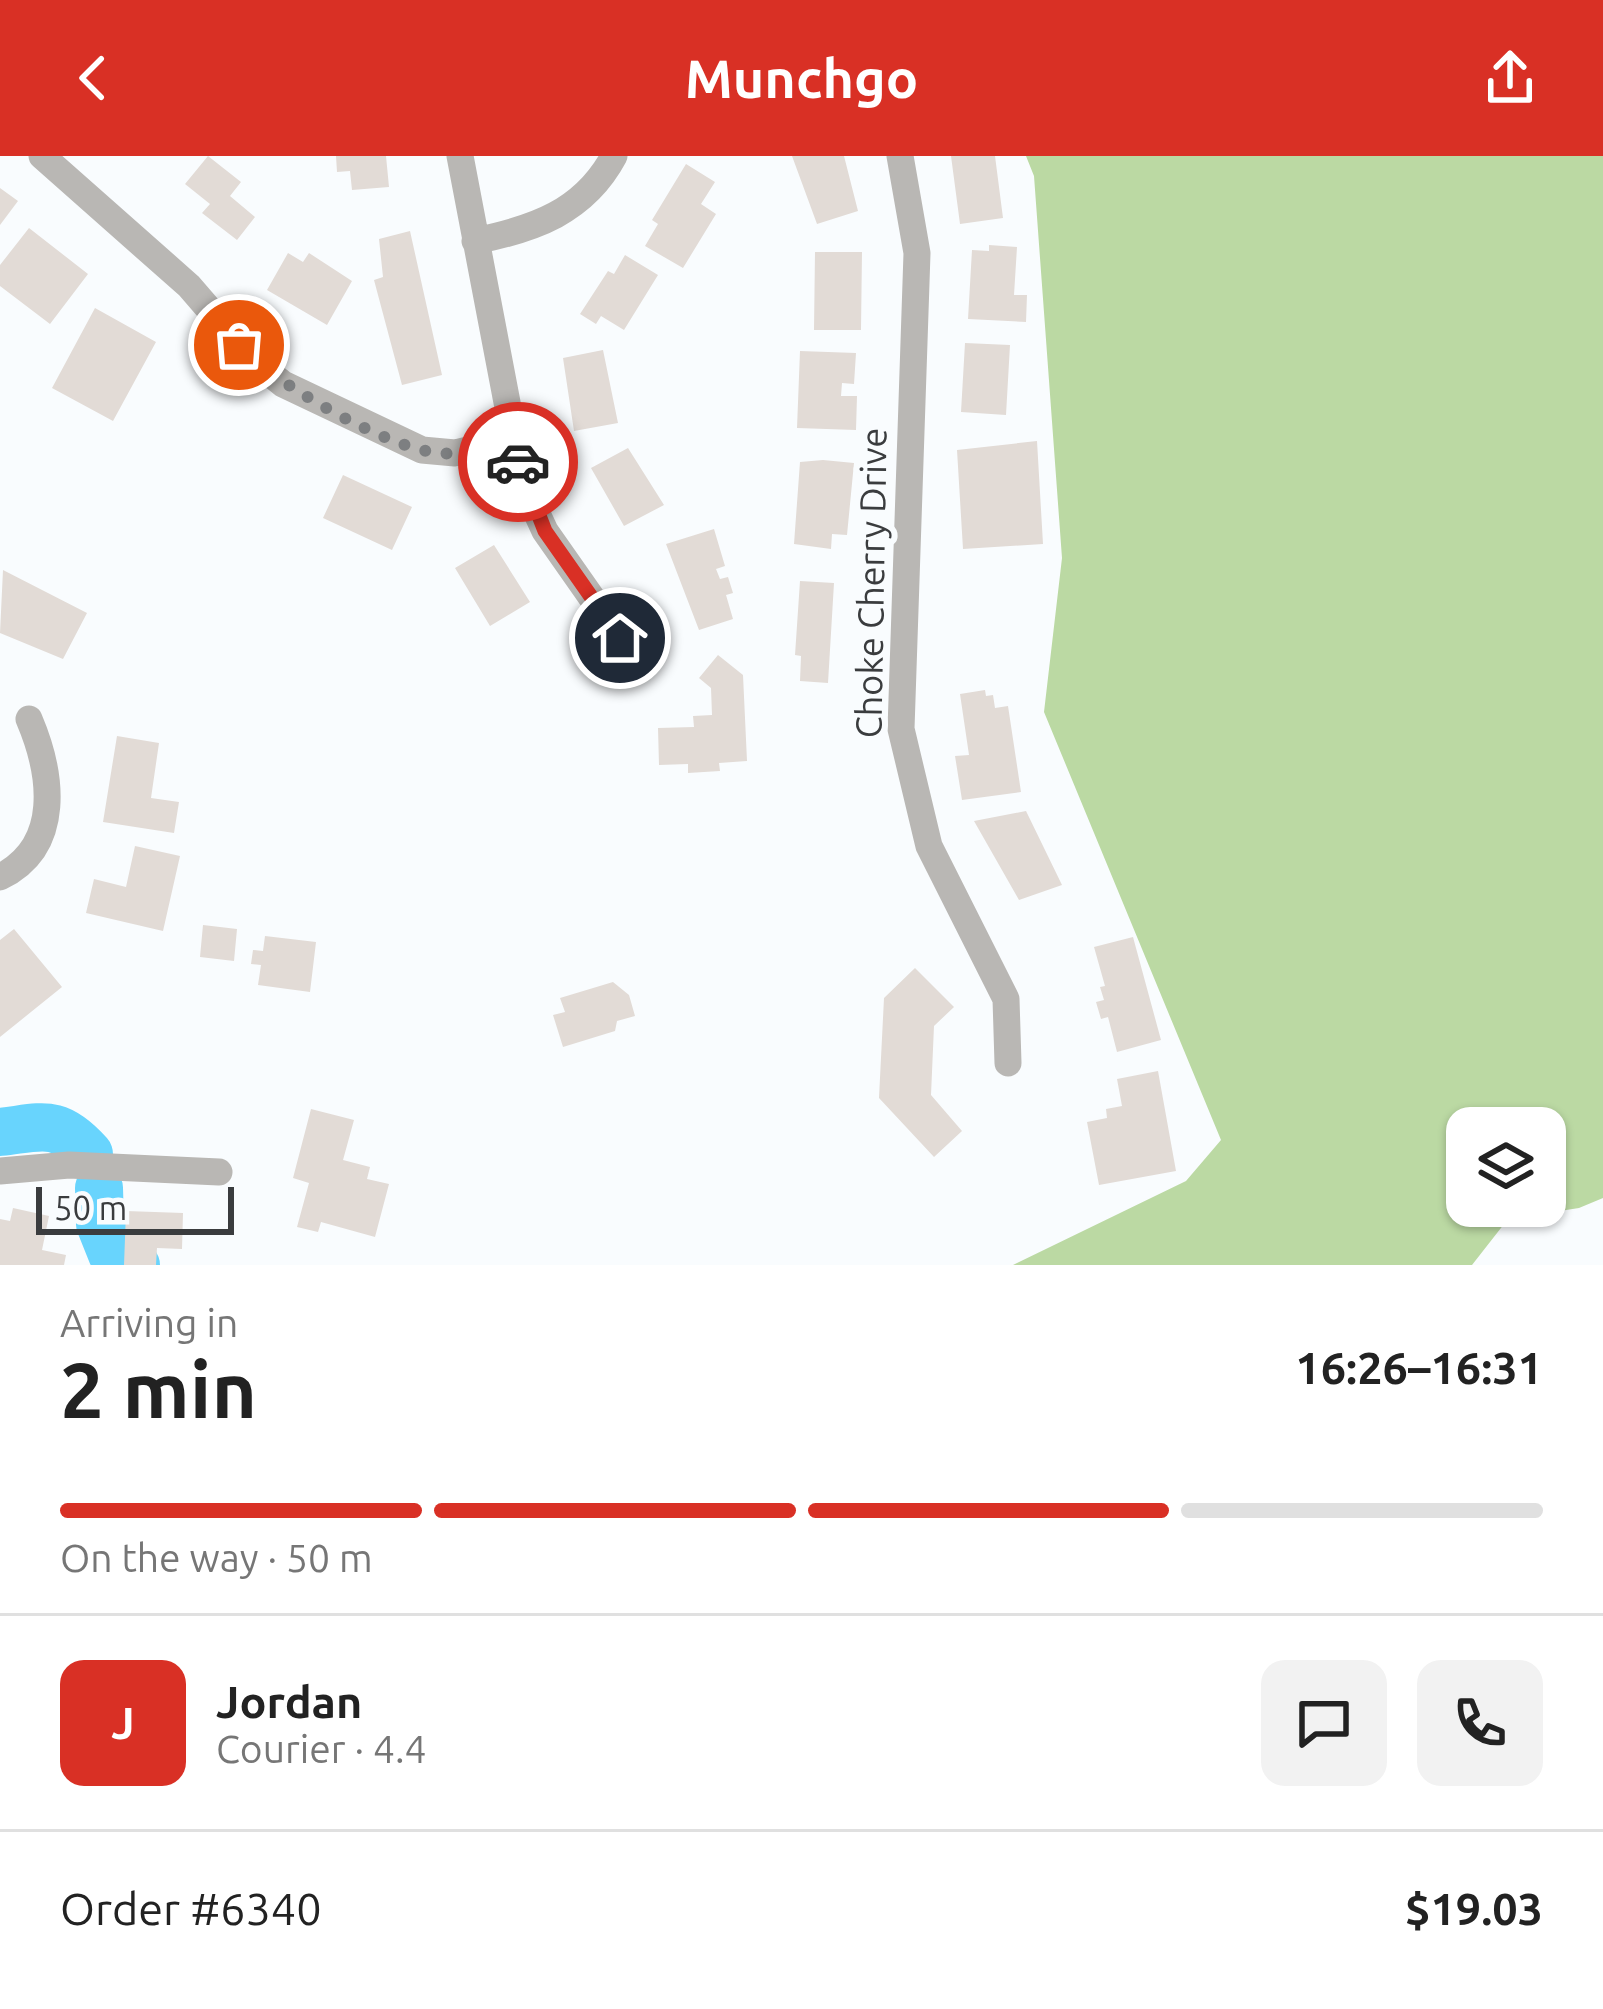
<!DOCTYPE html>
<html lang="en">
<head>
<meta charset="utf-8">
<style>
	:root { --surface:#fff; --page:#f2f2f2; --text:#222; --muted:#767676; --line:#e0e0e0; --accent:#d93025 }
	body { margin:0; font-family:Ubuntu,sans-serif; background:var(--page); color:var(--text); height:100vh; display:flex; flex-direction:column; font-size:45px; white-space:nowrap }
	* { box-sizing:border-box; margin:0 }
	p { font-size:39px; color:var(--muted) }
	.icon { flex:none; width:66px; height:66px; fill:none; stroke:currentColor; stroke-width:2; stroke-linecap:round; stroke-linejoin:round }
	.map { position:relative; height:1109px; overflow:hidden }
	.details { display:flex; flex-direction:column; background:var(--surface); flex:1 }
	.details>* { flex:none }
	.buttons { position:absolute; left:1446px; top:951px; display:grid; gap:24px }
	.buttons a { display:grid; place-items:center; width:120px; height:120px; border-radius:24px; background:var(--surface); box-shadow:0 3px 9px #0004; font-size:60px }
	.scale { position:absolute; left:36px; bottom:30px; width:198px; box-sizing:border-box; padding-left:12px; border:6px solid #3a3c3e; border-top:0; font-size:33px; line-height:42px; white-space:nowrap; color:#3a3c3e; -webkit-text-stroke:9px #f9fcfe; paint-order:stroke }
	.pin { position:absolute; display:grid; place-items:center; width:102px; height:102px; color:#fff; margin:-51px; border:6px solid #fff; border-radius:50%; box-shadow:0 3px 12px #0007 }
	.courier { position:absolute; display:grid; place-items:center; width:120px; height:120px; margin:-60px; border:9px solid #d93025; border-radius:50%; background:#fff; color:#222; box-shadow:0 3px 15px #0007 }
	.summary em { font-style:normal; font-weight:700 }
	.summary div { display:flex; flex-direction:column-reverse }
	.summary { display:flex; align-items:center; justify-content:space-between; height:204px; padding:0 60px }
	h1 { font-size:78px; font-weight:700; line-height:90px }
	.bar { display:grid; grid-template-columns:repeat(4,1fr); gap:18px 12px; align-content:center; height:144px; padding:0 60px }
	.bar i { height:15px; border-radius:9px; background:var(--line) }
	.bar .selected { background:var(--accent) }
	.bar p { grid-column:span 4 }
	.line { display:flex; align-items:center; gap:30px; padding:0 60px; border-top:3px solid var(--line) }
	.line div { flex:1 }
	.round { display:grid; place-items:center; flex:none; width:126px; height:126px; border-radius:24px; background:var(--page) }
	header { display:flex; justify-content:space-between; align-items:center; height:156px; padding:0 60px; background:var(--accent); color:#fff; font-size:54px; font-weight:700 }
	.map>svg:first-child { display:block }
</style>
</head>
<body>
<header><svg class="icon" aria-label="back" viewBox="0 0 24 24"><path d="M15 5l-7 7 7 7"/></svg>Munchgo<svg class="icon" aria-label="share" viewBox="0 0 24 24"><path d="M12 15V3M7 8l5-5 5 5M5 13v7h14v-7"/></svg></header>
<div class="map">
<svg width="1603" height="1109" viewBox="0 0 1603 1109">
	<rect width="100%" height="100%" fill="#f9fcfe"/>
	<path fill="#bbd9a3" fill-rule="evenodd" d="M1026,0H1603V1042L1579,1052L1508,1063L1472,1109H1013L1186,1025L1221,984L1044,556L1062,402L1034,20ZM1467,972H1545V1050H1467Z"/>
	<g fill="none" stroke-linecap="round" stroke-linejoin="round">
		<path stroke="#68d4fd" stroke-width="48" d="M0,976C43,971 57,962 89,998
			M99,1032L100,1068L112,1098L136,1109"/>
	</g>
	<path fill="#e2dbd6" d="M208,0L241,26L230,40L255,61L237,84L202,57L210,48L185,28Z
		M336,0H386L389,31L352,34L350,15L337,16Z
		M792,0H844L858,55L817,68Z
		M951,0H995L1003,62L960,68Z
		M686,8L715,26L701,48L716,58L683,112L645,90L658,68L652,64Z
		M0,32L18,45L0,69Z
		M29,72L88,118L50,168L0,130V109Z
		M410,75L442,219L402,229L374,124L383,121L379,83Z
		M989,89L1017,91L1014,139H1027L1026,166L968,163L972,94L989,95Z
		M815,96H862L861,174H814Z
		M288,97L303,106L309,97L352,125L327,169L267,134Z
		M625,99L658,119L624,174L601,160L596,168L580,158L608,115L614,118Z
		M95,152L156,186L113,265L52,232Z
		M965,187L1010,189L1006,259L961,256Z
		M603,194L618,267L574,275L563,202Z
		M800,195L856,197L854,228L842,227L841,240H857L856,274L797,272Z
		M1037,285L1043,388L963,393L957,294Z
		M628,292L664,349L624,370L591,312Z
		M823,304L854,307L847,379L832,378L831,393L794,388L800,306Z
		M343,319L412,351L392,394L323,362Z
		M714,373L725,410L716,413L720,423L728,421L733,437L726,439L733,463L699,474L666,388Z
		M494,389L530,446L490,470L455,412Z
		M3,414L87,457L63,503L0,477Z
		M800,425L834,427L828,527L800,525L801,500L795,499Z
		M718,499L743,519L747,605L719,607L720,615L688,617V608L659,609L658,572L694,571L693,560L712,559L711,532L699,522Z
		M985,534L986,540L993,539L995,552L1008,550L1021,636L962,644L955,600L969,599L960,538Z
		M117,580L159,587L151,642L179,646L174,677L103,666Z
		M1026,655L1062,729L1019,744L974,665Z
		M135,690L180,700L163,775L86,757L94,723L126,731Z
		M203,769L237,773L234,805L200,801Z
		M14,773L62,831L0,881V784Z
		M265,780L316,786L310,836L258,829L261,809L251,808L253,794L263,795Z
		M1133,781L1161,884L1117,896L1108,861L1101,863L1096,846L1104,844L1100,831L1105,830L1094,791Z
		M915,812L954,851L934,870L931,939L962,975L934,1001L879,942L884,842Z
		M613,826L629,839L635,860L617,865L615,875L563,891L553,859L565,856L560,842Z
		M1158,915L1176,1015L1099,1029L1087,966L1107,962L1106,953L1122,950L1117,923Z
		M311,953L354,964L343,1004L370,1011L367,1023L389,1028L375,1081L321,1066L318,1076L297,1071L309,1027L293,1022Z
		M13,1052L49,1060L42,1094L66,1099L64,1109H0V1063L10,1065Z
		M126,1055L183,1057L182,1093L157,1092L156,1109H124Z"/>
	<g fill="none" stroke-linecap="round" stroke-linejoin="round">
		<path stroke="#b9b7b4" stroke-width="27" d="M42,0L189,130L252,203L283,228L422,294L455,297L512,283
			M460,0L522,325L545,375L620,482
			M900,0L917,97L901,573L929,690L1006,843L1008,907
			M475,85C534,73 584,56 614,0
			M0,721C63,690 52,617 29,563
			M0,1015L69,1009L219,1016"/>
	</g>
	<g fill="none" stroke-linecap="round" stroke-linejoin="round">
		<path stroke="#7d7f81" stroke-width="12" stroke-dasharray="0 21.6" d="M239,189C275,228 385,291 438,297C464,300 488,290 512,283L518,306"/>
		<path stroke="#d93025" stroke-width="15" d="M518,306L545,375L620,482"/>
	</g>
	<g text-anchor="middle" stroke-width="12" stroke-linejoin="round" paint-order="stroke">
		<g font-size="36" fill="#3a3c3e" stroke="#f9fcfe">
			<text transform="translate(871 427) rotate(-89)" y="13">Choke Cherry Drive</text>
		</g>
	</g>
</svg>
<div class="buttons">
<a><svg class="icon" aria-label="layers" viewBox="0 0 24 24"><path d="M12 4l9 5-9 5-9-5zM3 14l9 5 9-5"/></svg></a>
</div>
<div class="scale">50 m</div>
<div class="pin" style="left:239px;top:189px;background:#ea580c"><svg class="icon" aria-label="bag" viewBox="0 0 24 24"><path d="M5 8h14l-1 12H6zM9 8a3 3 0 0 1 6 0"/></svg></div>
<div class="pin" style="left:620px;top:482px;background:#1f2937"><svg class="icon" aria-label="home" viewBox="0 0 24 24"><path d="M3 11l9-7 9 7M6 9v11h12V9"/></svg></div>
<div class="courier" style="left:518px;top:306px"><svg class="icon" aria-label="car" viewBox="0 0 24 24"><path d="M5 17H2v-5l4-1 3-4h7l3 4 3 1v5h-3M9 17h6M6 11h13"/><circle cx="7" cy="17" r="2"/><circle cx="17" cy="17" r="2"/></svg></div>
</div>
<section class="details">
<div class="summary"><div><h1>2 min</h1><p>Arriving in</p></div><em>16:26–16:31</em></div>
<div class="bar"><i class="selected"></i><i class="selected"></i><i class="selected"></i><i></i><p>On the way · 50 m</p></div>
<div class="line" style="height:216px"><b class="round" style="background:var(--accent);color:#fff">J</b><div><b>Jordan</b><p>Courier · 4.4</p></div><a class="round"><svg class="icon" aria-label="chat" viewBox="0 0 24 24"><path d="M4 5h16v11H9l-5 4z"/></svg></a><a class="round"><svg class="icon" aria-label="phone" viewBox="0 0 24 24"><path d="M5 4h4l2 5-3 2q2 4 5 5l2-3 5 2v4C11 20 4 13 5 4z"/></svg></a></div>
<div class="line" style="height:156px"><div>Order #6340</div><b>$19.03</b></div>
</section>
</body>
</html>
